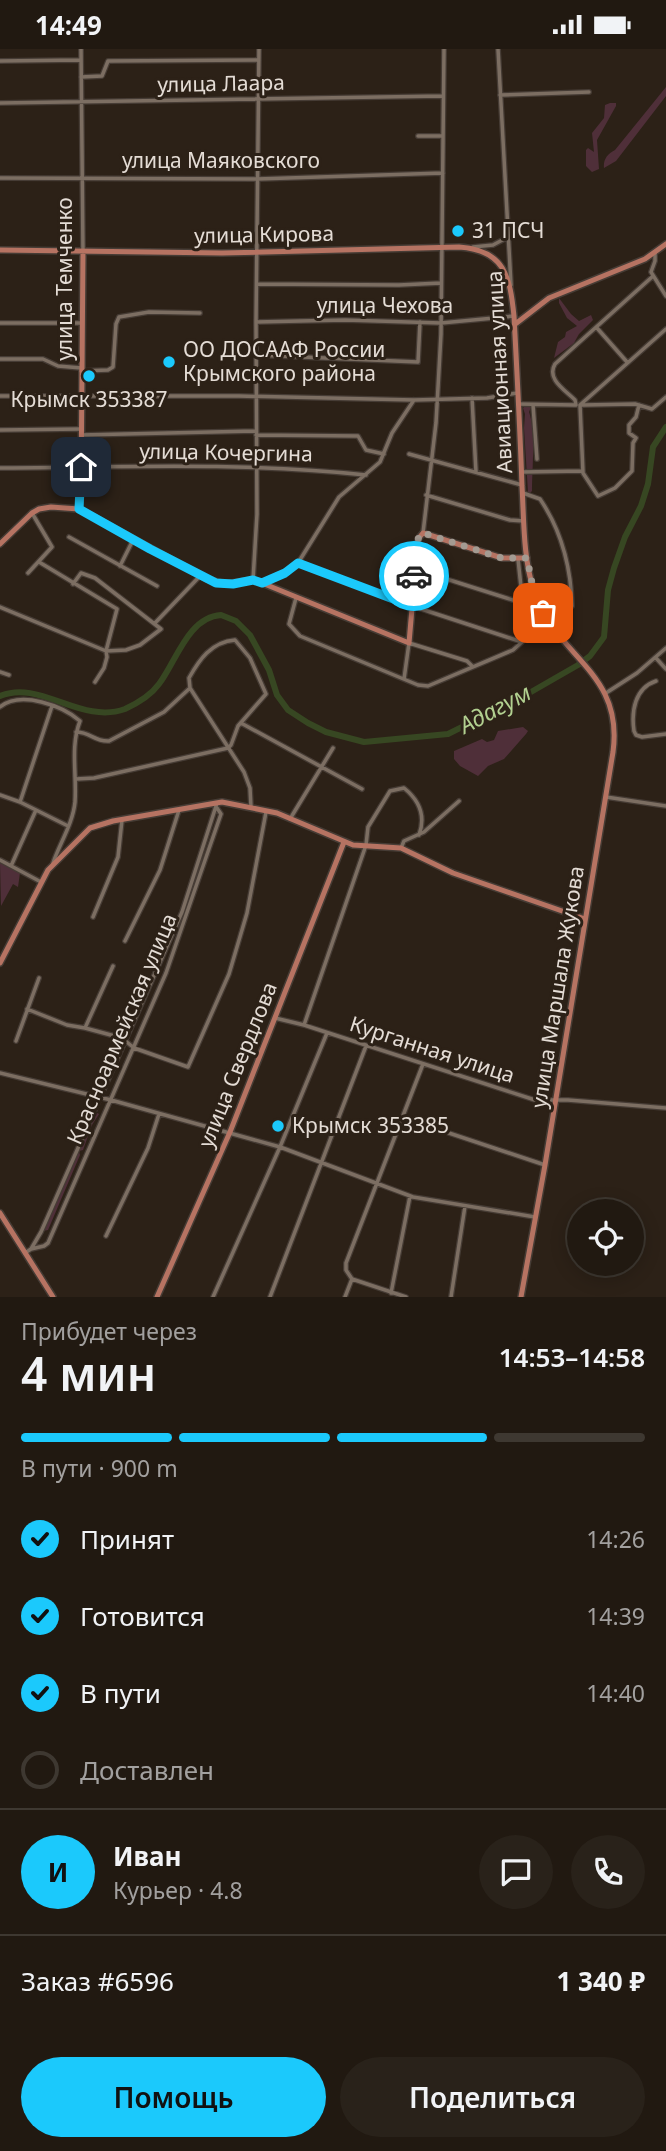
<!DOCTYPE html>
<html lang="ru">
<head>
<meta charset="utf-8">
<style>
	:root { --surface:#211911; --page:#29221a; --text:#f1f3f6; --muted:#a2a09f; --line:#3e3831; --accent:#1bc9fc }
	body { margin:0; font-family:"Noto Sans",sans-serif; background:var(--page); color:var(--text); height:100vh; display:flex; flex-direction:column; font-size:26px; white-space:nowrap }
	* { box-sizing:border-box; margin:0 }
	p { font-size:23px; color:var(--muted) }
	.icon { flex:none; width:38px; height:38px; fill:none; stroke:currentColor; stroke-width:2; stroke-linecap:round; stroke-linejoin:round }
	.map { position:relative; height:1248px; overflow:hidden }
	.panel { display:flex; flex-direction:column; background:var(--surface); flex:1 }
	.panel>* { flex:none }
	.buttons { position:absolute; left:567px; top:1150px; display:grid; gap:14px }
	.buttons a { display:grid; place-items:center; width:77px; height:77px; border-radius:50%; background:var(--surface); box-shadow:0 4px 18px #0003,0 0 0 2px var(--line); font-size:35px }
	.pin { position:absolute; display:grid; place-items:center; width:60px; height:60px; color:#fff; margin:-30px; border-radius:14px; box-shadow:0 4px 10px #0006 }
	.courier { position:absolute; display:grid; place-items:center; width:70px; height:70px; margin:-35px; border:5px solid #1bc9fc; border-radius:50%; background:#fff; color:#222; box-shadow:0 2px 9px #0007 }
	.overview em { font-style:normal; font-weight:600 }
	.overview div { display:flex; flex-direction:column-reverse }
	.overview { display:flex; align-items:center; justify-content:space-between; height:119px; padding:0 21px }
	h1 { font-size:46px; font-weight:600; line-height:52px }
	.bar { display:grid; grid-template-columns:repeat(4,1fr); gap:10px 7px; align-content:center; height:84px; padding:0 21px }
	.bar i { height:9px; border-radius:5px; background:var(--line) }
	.bar .current { background:var(--accent) }
	.bar p { grid-column:span 4 }
	.line { display:flex; align-items:center; gap:18px; padding:0 21px; border-top:2px solid var(--line) }
	.line div { flex:1 }
	.round { display:grid; place-items:center; flex:none; width:74px; height:74px; border-radius:37px; background:var(--page) }
	ol { padding:0 21px; list-style:none }
	li { display:flex; align-items:center; gap:21px; height:77px }
	li p { margin-inline-start:auto }
	li .icon { padding:7px; border-radius:50%; background:var(--accent); color:#111; stroke-width:4 }
	li:last-child { color:var(--muted) }
	li i { width:38px; height:38px; border:4px solid var(--line); border-radius:50% }
	.button { display:flex; gap:14px; margin-top:auto; padding:14px 21px }
	.button a { flex:1; height:80px; border-radius:42px; background:var(--accent); color:#111; font-size:28px; font-weight:600; line-height:80px; text-align:center }
	.button a+a { background:var(--page); color:var(--text) }
	.status { display:flex; justify-content:space-between; align-items:center; height:49px; padding:0 35px; background:var(--surface); direction:ltr }
	.status svg { height:19px; fill:currentColor }
	.map>svg:first-child { display:block }
</style>
</head>
<body>
<div class="status"><b>14:49</b><svg viewBox="0 0 49 12"><path d="M0 12V9h3v3zM5 12V6h3v6zM10 12V3h3v9zM15 12V0h3v12zM26 1h20v11H26zM47 4h2v5h-2z"/></svg></div>
<div class="map">
<svg width="666" height="1248" viewBox="0 0 666 1248">
	<rect width="100%" height="100%" fill="#2c2117"/>
	<path fill="#4f2f39" d="M666,38V47L616,112L604,119C603,111 607,105 615,101Z
		M610,54H616V57L597,91L599,120L592,123L586,117V101L588,99L594,103L592,84L604,69L605,56Z
		M559,249L571,265L579,272L591,266L593,271L579,285L574,294L554,309L558,293L565,288L566,283L577,277L567,269L559,254Z
		M526,356L531,358L529,363C536,382 532,420 532,442L530,444L528,443L524,379L525,365L523,359Z
		M523,678L528,682L526,685L504,710L488,717L478,727L460,717L454,710V702L482,690L487,693L494,691L498,682Z
		M0,814L20,824L18,838L13,835L1,857Z
		M95,1063L99,1065L92,1076L83,1101L79,1102L80,1106L48,1181L43,1182Z"/>
	<g fill="none" stroke-linecap="round" stroke-linejoin="round">
		<path stroke="#374722" stroke-width="6" d="M0,647C40,630 81,676 125,660C138,654 151,646 159,635C176,613 188,568 221,566L236,572L250,586L269,621L277,646L288,661L308,674L326,683L364,693L448,685L524,647L578,616L590,607L604,588L608,541L614,519L625,488L641,457L648,435L653,398L666,378"/>
		<defs>
			<path id="minor" d="M81,0L83,203
				M498,0L511,236
				M0,12L81,11
				M81,28L102,27L108,12L259,11
				M500,46L589,43
				M0,54L443,47
				M418,87H442
				M0,129L257,130L443,124
				M473,198L493,196L508,188
				M655,204V212L651,223L666,247
				M257,235L399,236L441,234
				M256,273L345,271L441,274L514,267
				M0,274H82
				M597,279L627,313
				M256,306L418,313L420,273
				M0,310H43L58,317L81,319
				M81,322L108,321L113,318L116,275L119,268L149,263L200,264
				M0,347H239L414,351L487,349L517,344
				M472,349L476,423
				M518,355L575,356
				M533,356L537,410
				M576,356L575,351C565,341 546,330 555,315L652,228
				M583,356L635,355L652,360L666,348
				M639,356L636,368L629,376V384L636,389L633,394L632,422L615,439L598,447L583,424L580,356L666,280
				M0,381L82,380
				M81,386L255,382
				M256,386L358,387L366,401L384,405
				M409,405L522,436
				M0,419C122,418 245,413 366,426
				M522,423L583,422
				M523,444L540,450C561,481 571,519 572,557
				M426,446L510,471L524,472
				M423,484L436,374L441,285L444,0
				M69,488L157,537
				M39,513L117,560L106,602L107,608L104,619L95,633
				M120,517L133,491
				M415,520L519,553L522,547L518,510
				M28,524L52,498L32,464
				M253,531L257,465L256,273L259,0
				M262,534L285,524L298,514L339,448L380,413L392,384L414,351
				M296,549L289,575L300,587L418,636L428,637L513,601L522,593L412,557L298,514
				M0,558L106,602L126,601L140,596L161,580L95,529L81,524L73,535
				M155,574L200,527
				M656,609L666,620
				M0,623L9,626
				M404,630L409,594L467,612L472,617
				M656,632C635,639 631,662 634,682L636,686L642,688L666,685
				M606,644L637,624L666,599
				M0,658C21,641 63,657 80,672C70,698 77,725 75,753C73,774 60,794 53,814
				M241,674L362,740
				M76,683C91,683 94,693 109,692L164,663L190,639L244,723L250,739L251,758
				M76,730L94,729L228,699L231,696L238,677L266,645L250,609L235,591C211,593 199,611 189,629L190,639
				M0,746L20,753L68,777
				M606,748L666,757
				M20,753L52,657
				M290,770L333,699
				M401,799L404,792L424,783L459,752
				M0,811L41,833
				M11,817L36,761
				M93,868L118,808L122,771
				M125,892L160,821L179,761
				M113,917L85,979L122,989L134,999L188,1018L229,925L247,864L266,763
				M27,960L67,976L85,979
				M275,969L304,976L535,1051H568L666,1059
				M304,976L366,796L368,778L390,742L404,739C420,752 426,767 419,786
				M16,992L39,929
				M0,1024L111,1051L280,1098L413,1148L535,1168
				M404,1069L545,1116
				M106,1187L148,1099L159,1065
				M31,1200L44,1197L48,1194L166,924L221,765L217,759
				M25,1204L31,1200L41,1183L182,863L217,754
				M352,1230L346,1221V1214L423,1015
				M352,1230L406,1248
				M391,1244L410,1147
				M213,1248L280,1098L327,984
				M270,1248L366,997
				M345,1248L352,1230
				M451,1248L465,1157"/>
			<path id="major" d="M0,201L222,204L459,198C505,201 510,228 514,267C517,323 520,380 522,437C524,471 523,509 534,542C556,609 624,622 613,703L545,1116L521,1248
				M514,276L549,249L645,210L666,195
				M79,460L81,441L83,203
				M0,495L32,464L39,460L51,458L79,460L207,530L225,535L253,531L262,534L409,594L418,490L423,484L502,509H527
				M0,914L48,821L90,779L113,772L222,753L277,764L353,796L401,799L453,824L585,870
				M0,1164L53,1248
				M157,1248L230,1083L344,793"/>
		</defs>
		<use href="#minor" stroke="#463c35" stroke-width="6"/>
		<use href="#major" stroke="#463c35" stroke-width="8"/>
		<use href="#minor" stroke="#7c6e62" stroke-width="3.5"/>
		<use href="#major" stroke="#b67362" stroke-width="5"/>
	</g>
	<g fill="none" stroke-linecap="round" stroke-linejoin="round">
		<path stroke="#a49b92" stroke-width="7" stroke-dasharray="0 12.6" d="M414,527L418,490L423,484L502,509H527L533,539L543,564"/>
		<path stroke="#1bc9fc" stroke-width="9" d="M81,418L79,460L150,500L216,534L233,535L253,531L262,534L285,524L298,514L412,557L414,527"/>
	</g>
	<g fill="#1bc9fc" stroke="#2c2117" stroke-width="2.5">
		<circle cx="458" cy="182" r="7"/>
		<circle cx="169" cy="313" r="7"/>
		<circle cx="89" cy="327" r="7"/>
		<circle cx="278" cy="1077" r="7"/>
	</g>
	<g text-anchor="middle" stroke-width="6" stroke-linejoin="round" paint-order="stroke">
		<g font-size="21" fill="#e4dcd5" stroke="#2c2117">
			<text transform="translate(221 35) rotate(-1)" y="7">улица Лаара</text>
			<text x="221" y="119">улица Маяковского</text>
			<text transform="translate(264 186) rotate(-1)" y="7">улица Кирова</text>
			<text transform="translate(65 230) rotate(-90)" y="7">улица Темченко</text>
			<text x="385" y="264">улица Чехова</text>
			<text transform="translate(500 323) rotate(-93)" y="7">Авиационная улица</text>
			<text transform="translate(226 404) rotate(1)" y="7">улица Кочергина</text>
			<text transform="translate(558 938) rotate(-81)" y="7">улица Маршала Жукова</text>
			<text transform="translate(122 980) rotate(-67)" y="7">Красноармейская улица</text>
			<text transform="translate(432 1001) rotate(18)" y="7">Курганная улица</text>
			<text transform="translate(238 1016) rotate(-68)" y="7">улица Свердлова</text>
		</g>
		<g font-size="21" fill="#e4dcd5" stroke="#2c2117" text-anchor="start">
			<text x="472" y="189">31 ПСЧ</text>
			<text x="183" y="308">ОО ДОСААФ России<tspan x="183" dy="24">Крымского района</tspan></text>
			<text x="89" y="358" text-anchor="middle">Крымск 353387</text>
			<text x="292" y="1084">Крымск 353385</text>
		</g>
		<g font-size="23" font-style="italic" fill="#b2d090" stroke="#2c2117">
			<text transform="translate(495 660) rotate(-28)" y="8">Адагум</text>
		</g>
	</g>
</svg>
<div class="buttons">
<a><svg class="icon" aria-label="locate" viewBox="0 0 24 24"><circle cx="12" cy="12" r="6"/><path d="M12 2v4M12 18v4M2 12h4M18 12h4"/></svg></a>
</div>
<div class="pin" style="left:543px;top:564px;background:#ea580c"><svg class="icon" aria-label="bag" viewBox="0 0 24 24"><path d="M5 8h14l-1 12H6zM9 8a3 3 0 0 1 6 0"/></svg></div>
<div class="pin" style="left:81px;top:418px;background:#1f2937"><svg class="icon" aria-label="home" viewBox="0 0 24 24"><path d="M3 11l9-7 9 7M6 9v11h12V9"/></svg></div>
<div class="courier" style="left:414px;top:527px"><svg class="icon" aria-label="car" viewBox="0 0 24 24"><path d="M5 17H2v-5l4-1 3-4h7l3 4 3 1v5h-3M9 17h6M6 11h13"/><circle cx="7" cy="17" r="2"/><circle cx="17" cy="17" r="2"/></svg></div>
</div>
<section class="panel">
<div class="overview"><div><h1>4 мин</h1><p>Прибудет через</p></div><em>14:53–14:58</em></div>
<div class="bar"><i class="current"></i><i class="current"></i><i class="current"></i><i></i><p>В пути · 900 m</p></div>
<ol>
<li><svg class="icon" aria-label="check" viewBox="0 0 24 24"><path d="M5 12l5 5 9-10"/></svg>Принят<p>14:26</p></li>
<li><svg class="icon" aria-label="check" viewBox="0 0 24 24"><path d="M5 12l5 5 9-10"/></svg>Готовится<p>14:39</p></li>
<li><svg class="icon" aria-label="check" viewBox="0 0 24 24"><path d="M5 12l5 5 9-10"/></svg>В пути<p>14:40</p></li>
<li><i></i>Доставлен</li>
</ol>
<div class="line" style="height:126px"><b class="round" style="background:var(--accent);color:#111">И</b><div><b>Иван</b><p>Курьер · 4.8</p></div><a class="round"><svg class="icon" aria-label="chat" viewBox="0 0 24 24"><path d="M4 5h16v11H9l-5 4z"/></svg></a><a class="round"><svg class="icon" aria-label="phone" viewBox="0 0 24 24"><path d="M5 4h4l2 5-3 2q2 4 5 5l2-3 5 2v4C11 20 4 13 5 4z"/></svg></a></div>
<div class="line" style="height:91px"><div>Заказ #6596</div><b>1 340 ₽</b></div>
<div class="button"><a>Помощь</a><a>Поделиться</a></div>
</section>
</body>
</html>
